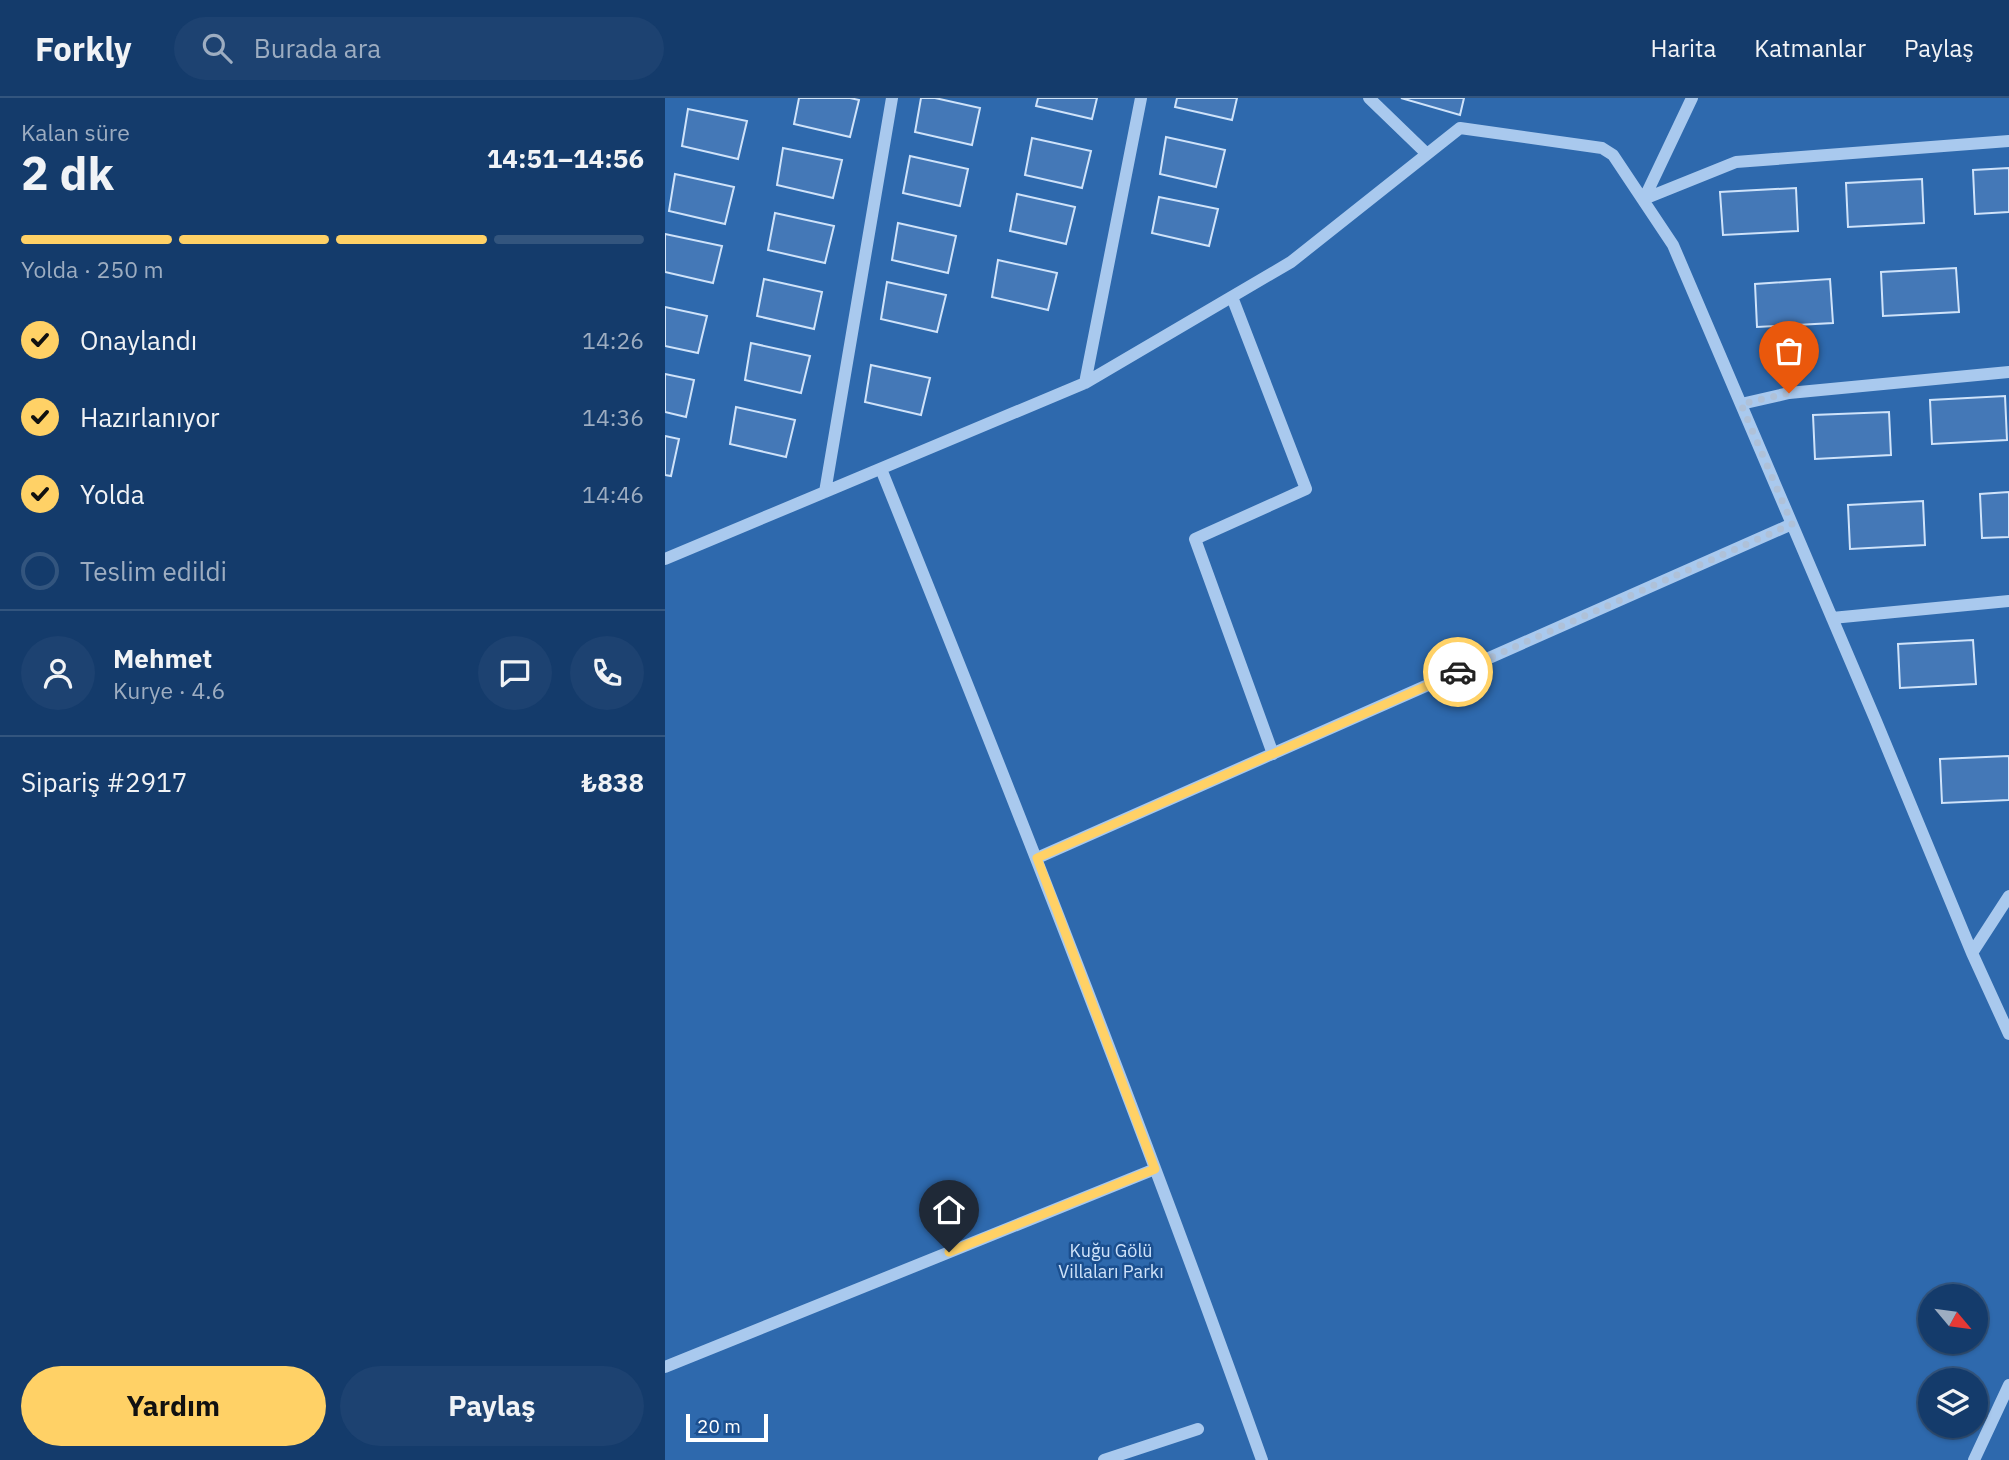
<!DOCTYPE html>
<html lang="tr">
<head>
<meta charset="utf-8">
<style>
	:root { --surface:#143b6b; --page:#1d4271; --text:#f1f3f6; --muted:#9dadc1; --line:#33557e; --accent:#ffd166 }
	body { margin:0; font-family:"IBM Plex Sans",sans-serif; background:var(--page); color:var(--text); height:100vh; display:flex; flex-direction:column; font-size:26px; white-space:nowrap }
	* { box-sizing:border-box; margin:0 }
	p { font-size:23px; color:var(--muted) }
	.icon { flex:none; width:38px; height:38px; fill:none; stroke:currentColor; stroke-width:2; stroke-linecap:round; stroke-linejoin:round }
	.map { position:relative; flex:1; overflow:hidden }
	.drawer { display:flex; flex-direction:column; background:var(--surface); width:665px }
	.drawer>* { flex:none }
	.needle { width:46px; rotate:119deg }
	.tools { position:absolute; left:1253px; top:1186px; display:grid; gap:14px }
	.tools a { display:grid; place-items:center; width:70px; height:70px; border-radius:50%; background:var(--surface); box-shadow:0 2px 5px #0004,0 0 0 2px var(--line); font-size:35px }
	.scale { position:absolute; left:21px; bottom:18px; width:82px; box-sizing:border-box; padding-left:7px; border:4px solid #fff; border-top:0; font-size:19px; line-height:24px; white-space:nowrap; color:#fff; -webkit-text-stroke:5px #1b4f8f; paint-order:stroke }
	.pin { position:absolute; display:grid; place-items:center; width:60px; height:60px; color:#fff; margin:-72px -30px; border-radius:50% 50% 50% 0; rotate:-45deg; box-shadow:0 0 7px #0007 }
	.pin .icon { rotate:45deg }
	.courier { position:absolute; display:grid; place-items:center; width:70px; height:70px; margin:-35px; border:5px solid #ffd166; border-radius:50%; background:#fff; color:#222; box-shadow:0 2px 9px #0007 }
	.overview em { font-style:normal; font-weight:700 }
	.overview div { display:flex; flex-direction:column-reverse }
	.overview { display:flex; align-items:center; justify-content:space-between; height:119px; padding:0 21px }
	h1 { font-size:46px; font-weight:700; line-height:52px }
	.bar { display:grid; grid-template-columns:repeat(4,1fr); gap:10px 7px; align-content:center; height:84px; padding:0 21px }
	.bar i { height:9px; border-radius:5px; background:var(--line) }
	.bar .selected { background:var(--accent) }
	.bar p { grid-column:span 4 }
	.line { display:flex; align-items:center; gap:18px; padding:0 21px; border-top:2px solid var(--line) }
	.line div { flex:1 }
	.round { display:grid; place-items:center; flex:none; width:74px; height:74px; border-radius:37px; background:var(--page) }
	ol { padding:0 21px; list-style:none }
	li { display:flex; align-items:center; gap:21px; height:77px }
	li p { margin-inline-start:auto }
	li .icon { padding:7px; border-radius:50%; background:var(--accent); color:#111; stroke-width:4 }
	li:last-child { color:var(--muted) }
	li i { width:38px; height:38px; border:4px solid var(--line); border-radius:50% }
	.action { display:flex; gap:14px; margin-top:auto; padding:14px 21px }
	.action a { flex:1; height:80px; border-radius:42px; background:var(--accent); color:#111; font-size:28px; font-weight:700; line-height:80px; text-align:center }
	.action a+a { background:var(--page); color:var(--text) }
	header { display:flex; align-items:center; gap:42px; box-sizing:border-box; height:98px; padding:0 35px; background:var(--surface); border-bottom:2px solid var(--line) }
	header strong { font-size:33px }
	nav { display:flex; gap:38px; margin-inline-start:auto; font-size:24px }
	.search { width:490px; height:63px; background:var(--page); display:flex; align-items:center; gap:18px; box-sizing:border-box; padding:0 24px; border-radius:38px; color:var(--muted); font-size:26px }
	main { display:flex; flex:1; min-height:0 }
	.map>svg:first-child { display:block }
</style>
</head>
<body>
<header>
<strong>Forkly</strong>
<div class="search"><svg class="icon" aria-label="search" viewBox="0 0 24 24"><circle cx="10" cy="10" r="6"/><path d="M15 15l6 6"/></svg>Burada ara</div>
<nav><a>Harita</a><a>Katmanlar</a><a>Paylaş</a></nav>
</header>
<main>
<section class="drawer">
<div class="overview"><div><h1>2 dk</h1><p>Kalan süre</p></div><em>14:51–14:56</em></div>
<div class="bar"><i class="selected"></i><i class="selected"></i><i class="selected"></i><i></i><p>Yolda · 250 m</p></div>
<ol>
<li><svg class="icon" aria-label="check" viewBox="0 0 24 24"><path d="M5 12l5 5 9-10"/></svg>Onaylandı<p>14:26</p></li>
<li><svg class="icon" aria-label="check" viewBox="0 0 24 24"><path d="M5 12l5 5 9-10"/></svg>Hazırlanıyor<p>14:36</p></li>
<li><svg class="icon" aria-label="check" viewBox="0 0 24 24"><path d="M5 12l5 5 9-10"/></svg>Yolda<p>14:46</p></li>
<li><i></i>Teslim edildi</li>
</ol>
<div class="line" style="height:126px"><a class="round"><svg class="icon" aria-label="person" viewBox="0 0 24 24"><circle cx="12" cy="8" r="4"/><path d="M4 21q1-7 8-7t8 7"/></svg></a><div><b>Mehmet</b><p>Kurye · 4.6</p></div><a class="round"><svg class="icon" aria-label="chat" viewBox="0 0 24 24"><path d="M4 5h16v11H9l-5 4z"/></svg></a><a class="round"><svg class="icon" aria-label="phone" viewBox="0 0 24 24"><path d="M5 4h4l2 5-3 2q2 4 5 5l2-3 5 2v4C11 20 4 13 5 4z"/></svg></a></div>
<div class="line" style="height:91px"><div>Sipariş #2917</div><b>₺838</b></div>
<div class="action"><a>Yardım</a><a>Paylaş</a></div>
</section>
<div class="map">
<svg width="1344" height="1362" viewBox="0 0 1344 1362">
	<rect width="100%" height="100%" fill="#1b4f8f"/>
	<path fill="#2e69ad" fill-rule="evenodd" d="M0,0H1344V1362H0ZM1265,1199H1311V1244H1265ZM1265,1283H1311V1328H1265Z"/>
	<path fill="#4478b7" stroke="#cfe3fa" stroke-width="2" d="M134,0H185L194,2L185,39L129,26Z
		M256,0H270L315,10L307,47L250,34Z
		M373,0H432L427,21L371,8Z
		M512,0H572L567,22L510,9Z
		M736,0H799L795,17Z
		M23,11L82,23L73,61L17,48Z
		M501,39L560,52L551,89L495,76Z
		M367,40L426,53L417,90L360,77Z
		M118,50L177,62L168,100L112,87Z
		M245,58L303,71L295,108L238,95Z
		M1344,70V114L1310,116L1308,72Z
		M10,76L69,89L60,126L4,113Z
		M1257,81L1259,125L1183,129L1181,85Z
		M1131,90L1133,133L1058,137L1055,94Z
		M352,96L410,109L401,146L345,133Z
		M494,99L553,111L544,148L487,135Z
		M110,115L169,128L160,165L103,152Z
		M233,125L291,138L283,175L227,162Z
		M0,136L57,148L48,185L0,174Z
		M333,162L392,175L383,212L327,199Z
		M1291,170L1294,214L1218,218L1216,174Z
		M99,181L157,194L149,231L92,218Z
		M1165,181L1168,225L1092,229L1090,186Z
		M222,184L281,197L272,234L216,221Z
		M0,209L42,218L33,255L0,248Z
		M86,245L145,258L136,295L80,282Z
		M206,267L265,280L256,317L200,304Z
		M0,276L29,282L21,319L0,314Z
		M1340,298L1342,342L1267,346L1265,302Z
		M71,309L130,322L121,359L65,346Z
		M1224,314L1226,357L1150,361L1148,317Z
		M0,338L14,341L6,378L0,377Z
		M1344,394V439L1317,440L1315,396Z
		M1258,403L1260,447L1185,451L1183,407Z
		M1308,542L1311,586L1235,590L1233,546Z
		M1344,658V702L1277,705L1275,661Z"/>
	<g fill="none" stroke-linecap="round" stroke-linejoin="round">
		<path stroke="#a9c9ee" stroke-width="12" d="M704,0L762,56
			M979,101L1071,64L1344,43
			M979,101L1027,0
			M567,199L641,391L530,441L608,656
			M420,285L476,0
			M1076,306L1124,295L1344,274
			M216,371C348,699 478,1028 597,1362
			M160,394L227,0
			M0,461L420,285L626,164L795,30L937,50L948,57L1008,147L1211,623L1307,855L1344,936
			M1167,520L1344,503
			M372,760L1127,426
			M1307,855L1344,798
			M0,1269L490,1071
			M439,1362L533,1331
			M1309,1362L1344,1287"/>
	</g>
	<g fill="none" stroke-linecap="round" stroke-linejoin="round">
		<path stroke="#afc1d8" stroke-width="7" stroke-dasharray="0 12.6" d="M793,574L1127,426L1076,306L1124,295"/>
		<path stroke="#ffd166" stroke-width="9" d="M284,1154L490,1071L372,760L793,574"/>
	</g>
	<g text-anchor="middle" stroke-width="5" stroke-linejoin="round" paint-order="stroke">
		<g font-size="18" fill="#cfe3fa" stroke="#1b4f8f">
			<text x="446" y="1159">Kuğu Gölü<tspan x="446" dy="21">Villaları Parkı</tspan></text>
		</g>
	</g>
</svg>
<div class="tools">
<a><svg class="needle" viewBox="-14 -14 28 28"><path d="M0-13l5 13h-10z" fill="#e53935"/><path d="M0 13l5-13h-10z" fill="#9dadc1"/></svg></a>
<a><svg class="icon" aria-label="layers" viewBox="0 0 24 24"><path d="M12 4l9 5-9 5-9-5zM3 14l9 5 9-5"/></svg></a>
</div>
<div class="scale">20 m</div>
<div class="pin" style="left:1124px;top:295px;background:#ea580c"><svg class="icon" aria-label="bag" viewBox="0 0 24 24"><path d="M5 8h14l-1 12H6zM9 8a3 3 0 0 1 6 0"/></svg></div>
<div class="pin" style="left:284px;top:1154px;background:#1f2937"><svg class="icon" aria-label="home" viewBox="0 0 24 24"><path d="M3 11l9-7 9 7M6 9v11h12V9"/></svg></div>
<div class="courier" style="left:793px;top:574px"><svg class="icon" aria-label="car" viewBox="0 0 24 24"><path d="M5 17H2v-5l4-1 3-4h7l3 4 3 1v5h-3M9 17h6M6 11h13"/><circle cx="7" cy="17" r="2"/><circle cx="17" cy="17" r="2"/></svg></div>
</div>
</main>
</body>
</html>
